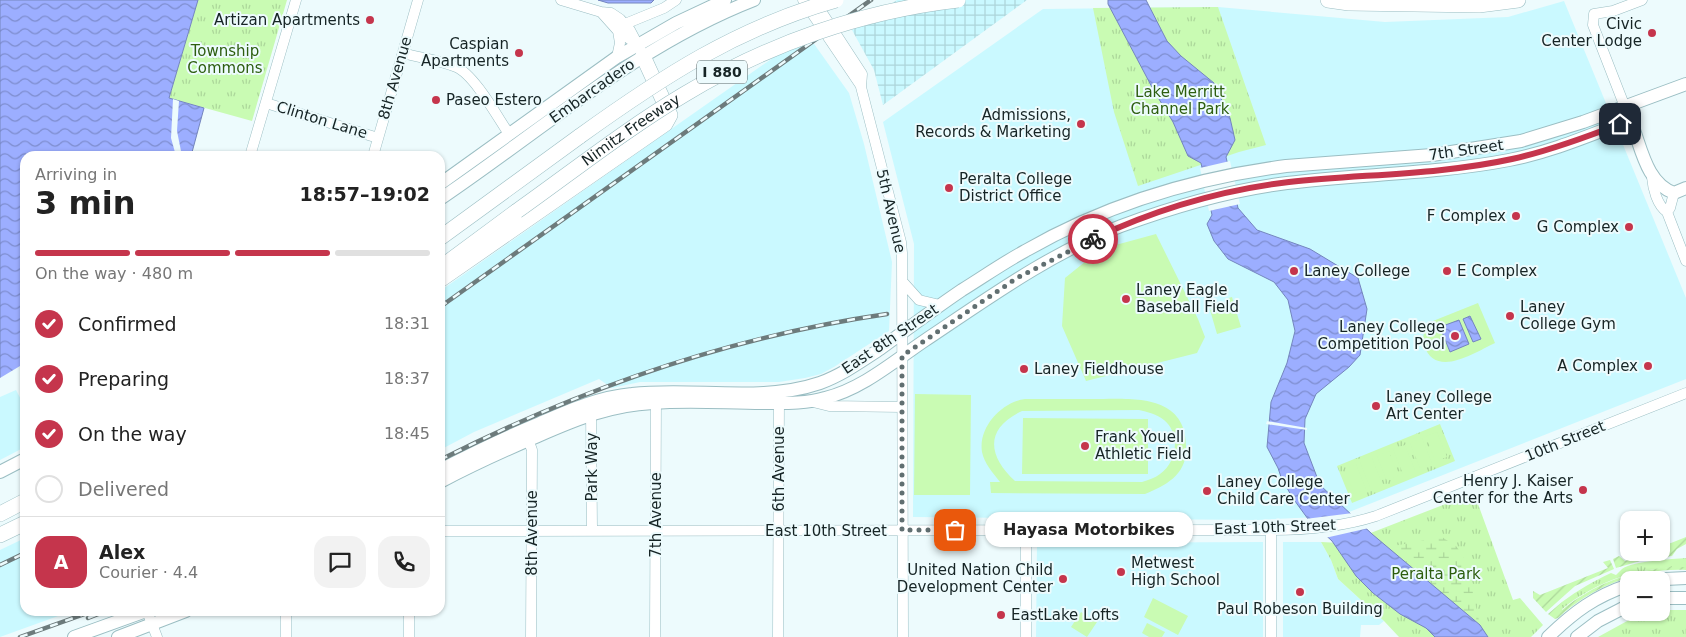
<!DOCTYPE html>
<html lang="en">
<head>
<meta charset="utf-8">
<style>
	:root { --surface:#fff; --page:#f2f2f2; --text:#222; --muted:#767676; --line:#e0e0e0; --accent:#c5354c }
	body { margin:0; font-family:"DejaVu Sans",sans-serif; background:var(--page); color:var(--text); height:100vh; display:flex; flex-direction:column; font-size:19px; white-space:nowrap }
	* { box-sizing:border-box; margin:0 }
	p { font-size:16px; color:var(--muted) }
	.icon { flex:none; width:28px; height:28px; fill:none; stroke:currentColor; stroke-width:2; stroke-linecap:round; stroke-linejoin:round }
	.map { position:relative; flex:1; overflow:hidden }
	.details { position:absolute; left:20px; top:151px; width:425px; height:465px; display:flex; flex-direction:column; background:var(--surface); border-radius:15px; box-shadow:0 1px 4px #0004 }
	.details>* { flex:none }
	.fabs { position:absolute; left:1620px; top:511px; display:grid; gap:10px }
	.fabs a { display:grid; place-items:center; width:50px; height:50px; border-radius:10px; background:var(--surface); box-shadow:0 1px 4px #0004; font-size:25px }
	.pin { position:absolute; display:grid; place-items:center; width:42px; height:42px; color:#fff; margin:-21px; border-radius:10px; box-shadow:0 2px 8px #0006 }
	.courier { position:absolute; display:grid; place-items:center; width:50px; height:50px; margin:-25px; border:4px solid #c5354c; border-radius:50%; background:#fff; color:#222; box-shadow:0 1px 6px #0007 }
	.bubble { position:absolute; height:35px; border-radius:15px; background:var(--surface); box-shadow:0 1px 4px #0004; font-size:16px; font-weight:800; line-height:35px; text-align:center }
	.summary em { font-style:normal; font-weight:800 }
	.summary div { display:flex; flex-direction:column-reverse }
	.summary { display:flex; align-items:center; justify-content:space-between; height:85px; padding:0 15px }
	h1 { font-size:32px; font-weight:800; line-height:38px }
	.bar { display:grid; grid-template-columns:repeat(4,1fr); gap:8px 5px; align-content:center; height:60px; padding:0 15px }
	.bar i { height:6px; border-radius:4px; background:var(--line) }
	.bar .on { background:var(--accent) }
	.bar p { grid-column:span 4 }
	.line { display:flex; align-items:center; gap:12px; padding:0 15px; border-top:1px solid var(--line) }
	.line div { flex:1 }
	.round { display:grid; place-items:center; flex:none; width:52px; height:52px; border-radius:15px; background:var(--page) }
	ol { padding:0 15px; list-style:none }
	li { display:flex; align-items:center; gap:15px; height:55px }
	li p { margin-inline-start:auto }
	li .icon { padding:5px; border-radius:50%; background:var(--accent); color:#fff; stroke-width:4 }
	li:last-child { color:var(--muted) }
	li i { width:28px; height:28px; border:2px solid var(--line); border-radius:50% }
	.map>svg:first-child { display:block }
</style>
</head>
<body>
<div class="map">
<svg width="1686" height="637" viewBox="0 0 1686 637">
	<defs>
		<pattern id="industrial-grid" width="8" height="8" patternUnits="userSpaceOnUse" patternTransform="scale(1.25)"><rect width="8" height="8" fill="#caf9ff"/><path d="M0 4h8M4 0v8" fill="none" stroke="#add5da"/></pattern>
		<pattern id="grass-tufts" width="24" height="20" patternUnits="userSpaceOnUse" patternTransform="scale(1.25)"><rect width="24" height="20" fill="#c9fbb3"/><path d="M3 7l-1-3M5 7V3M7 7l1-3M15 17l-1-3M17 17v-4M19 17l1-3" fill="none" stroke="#acd79a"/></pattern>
		<pattern id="wetland-marsh" width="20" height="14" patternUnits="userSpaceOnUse" patternTransform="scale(1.25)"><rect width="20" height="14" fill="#c9fbb3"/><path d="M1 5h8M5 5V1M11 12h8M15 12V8" fill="none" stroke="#acd79a"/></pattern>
		<pattern id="garden-furrows" width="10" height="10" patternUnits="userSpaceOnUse" patternTransform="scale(1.25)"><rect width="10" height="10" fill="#c9fbb3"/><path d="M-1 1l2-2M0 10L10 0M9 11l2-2" fill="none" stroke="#acd79a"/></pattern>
		<pattern id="water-waves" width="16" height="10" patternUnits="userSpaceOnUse" patternTransform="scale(1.25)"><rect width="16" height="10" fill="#9caeff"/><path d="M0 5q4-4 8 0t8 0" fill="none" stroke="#7e8dce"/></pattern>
	</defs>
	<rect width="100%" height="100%" fill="#edfbfd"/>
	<path fill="#caf9ff" d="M1564,1L1686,298V379L1339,516L1257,520L913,517L914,244L883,122L1043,9L1218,7L1385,22L1508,17Z
		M807,34L849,93L864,144L892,262L889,331L834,367L821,374L805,378L779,382H640L612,388L599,379L474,432L440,450V291Z
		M16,390L25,407V447L0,460V397Z
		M25,538V611H72L0,637V550Z
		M1263,542V637H1036L1037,543Z
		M1283,542H1321L1331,560L1338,579L1384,621L1379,625H1361L1360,637H1283Z"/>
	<path fill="url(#industrial-grid)" d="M897,0H1027L883,105L874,70L852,30Z"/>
	<path fill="url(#grass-tufts)" d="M198,0H287L252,121L169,98Z
		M1218,7L1266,145L1239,152L1138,186L1114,112L1093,8Z
		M1440,424L1455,461L1352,503L1337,466Z
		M1474,493L1513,600L1520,598L1543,625L1531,637H1399L1384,621L1338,579L1331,560L1321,542L1341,543L1368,534Z
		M1686,558V567C1640,567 1597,580 1561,610L1562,602C1578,590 1594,581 1611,573L1616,575C1618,573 1620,571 1622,569C1633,561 1672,559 1686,558Z
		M1666,610H1686V637H1598L1629,620Z"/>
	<path fill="url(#wetland-marsh)" d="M1442,537L1457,547L1466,562L1480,625L1388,547Z"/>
	<path fill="url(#garden-furrows)" d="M1686,537V544L1677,549L1672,556L1640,561L1616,568L1613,559L1619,556L1625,561L1646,553L1661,552V547Z
		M1610,560L1614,569L1575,586L1546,612L1533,598V591L1540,595L1608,568L1603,562Z
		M1670,567H1686V570C1639,568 1593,586 1558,618L1555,619L1548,614L1562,602V610C1594,584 1629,571 1670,567Z"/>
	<path fill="#c9fbb3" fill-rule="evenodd" d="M1156,234L1198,319L1205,337L1197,353L1086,381L1062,326L1065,278L1101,249Z
		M1232,297L1241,327L1217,334L1210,310L1227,305L1225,299Z
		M1478,303L1495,343C1474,353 1435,379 1424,345C1421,335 1426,327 1433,321Z
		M915,394L971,395L970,495H914Z
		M1025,399C1047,399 1069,399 1091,399C1131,399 1188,392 1186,450C1186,475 1165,486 1145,494L991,493L990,482H1000C993,473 984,463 982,452C978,427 1002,402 1025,399ZM1139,410C1147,412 1157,414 1164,420C1181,434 1177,462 1160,474C1155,478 1148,480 1142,482L1015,481C988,456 984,429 1022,411Z
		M1023,418L1148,419V474H1022Z
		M1437,432L1447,457L1435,461L1426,436Z
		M1422,438L1432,463L1420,468L1410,443Z
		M1405,445L1415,470L1403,474L1393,449Z
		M1389,451L1398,476L1387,481L1377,456Z
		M1372,458L1382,483L1370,487L1360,462Z
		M1356,464L1366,489L1354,494L1345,469Z
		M1153,598L1188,616L1178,635L1144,617Z
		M1081,612L1097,622L1087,637L1071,627Z
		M1147,623L1165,632L1162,637H1149L1142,633Z"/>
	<path fill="url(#water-waves)" stroke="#7485be" d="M0,0H198L169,98L204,108L191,156H25V371L0,385Z
		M598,0H654L651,3H608Z
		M1108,0H1146L1167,41L1181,56L1214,83L1230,118L1235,140L1226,157L1238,208L1257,230L1310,249L1358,278L1367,309L1360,355L1349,367L1316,394L1305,419L1304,443L1320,485L1372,534L1480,625L1488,637H1435L1426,628L1400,614L1373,593L1356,576L1332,541L1308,519L1292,497L1281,477L1278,468L1267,447L1271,402L1287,363L1295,331L1288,300L1274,282L1228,259L1214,241L1207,224L1212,215L1201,163L1188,156L1173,122L1154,91L1108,4Z
		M1470,316L1481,339L1473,342L1463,319Z
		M1459,320L1469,344L1450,352L1440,327Z"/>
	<path fill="#edfbfd" d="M173,99L179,101L177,131L182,156H176L171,138Z
		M1230,161L1240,204L1209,211L1200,168Z
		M25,363V374L0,387V378Z
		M1267,421L1307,428V430L1266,424Z
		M1353,513L1369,528L1325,538L1305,519Z"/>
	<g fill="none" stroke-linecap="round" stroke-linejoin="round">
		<defs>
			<path id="minor" d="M561,0L601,12L611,13L620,19L630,30L641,51
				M803,0L861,86
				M815,2L862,74L861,87L901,242L902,253L903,637
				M601,12L618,31L635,43
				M625,24L664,8L676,0
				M403,53C420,58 439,60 456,67C474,74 498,118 509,134
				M617,57L620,43L618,31
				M266,103L378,138
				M1630,120L1593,25L1594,14L1613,11L1642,0
				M250,156L296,0
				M373,156L418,0
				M1652,177C1653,189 1657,205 1667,212L1686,261
				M1667,212L1670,208L1674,193
				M902,281L919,300L940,305
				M813,402L829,406L902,407
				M591,409L592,531
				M526,434L532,450L531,637
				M1271,530V637
				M440,531L1271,530C1307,530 1342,527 1376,516L1686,393
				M147,611L157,637
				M286,611V637
				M409,611V637
				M655,637L656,396
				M778,637L779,396
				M1026,637V530"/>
			<path id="major" d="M440,184L617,57L676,23L725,0
				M440,199C542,130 638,45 754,0
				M440,470C473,453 506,437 540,423C570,410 599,397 632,394C693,387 761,403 820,383C842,375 860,362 880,349C907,329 934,309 962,290C983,277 1003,263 1025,251C1105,205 1194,178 1286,166L1432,155L1521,141L1583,122L1686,84
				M0,472L25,459
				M440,482C472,465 505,450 538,436C577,419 610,405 653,403C689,400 726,403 762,403C783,403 805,404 825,398C862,389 893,362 924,341C987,299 1050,253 1121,226C1175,206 1231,190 1287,183C1361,174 1436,174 1509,160C1551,152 1590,135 1630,120C1641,144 1645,183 1674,193L1686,188
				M1645,580L1686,578
				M1661,598H1686
				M74,637L146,611
				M118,637L186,611
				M1548,637C1574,612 1595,596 1629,585
				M1577,637L1598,621L1629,605"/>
			<path id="highway" d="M1328,0L1349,3L1479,5L1518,0
				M440,238L580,136
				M440,268L517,211
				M440,280L665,124L670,115L643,56
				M0,514L25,501
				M0,535L25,523"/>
		</defs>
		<use href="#minor" stroke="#9bbec3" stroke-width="11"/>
		<use href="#major" stroke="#9bbec3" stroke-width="14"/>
		<use href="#highway" stroke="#9bbec3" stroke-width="16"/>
		<use href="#minor" stroke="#fff" stroke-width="10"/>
		<use href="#major" stroke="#fff" stroke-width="12"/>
		<use href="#highway" stroke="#fff" stroke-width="15"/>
		<defs>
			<path id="rail" d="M440,307L871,0
				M440,460C582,388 728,337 887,314
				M0,565L25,553
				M88,618L106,611
				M20,637L93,611"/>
		</defs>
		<use href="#rail" stroke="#6d7b7c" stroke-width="4.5"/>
		<use href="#rail" stroke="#edfbfd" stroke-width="2.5" stroke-dasharray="8" stroke-linecap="butt"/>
		<defs>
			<g id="highway-bridge">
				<path d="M580,136C662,77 737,28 836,0"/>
				<path id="s1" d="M517,211C572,172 626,129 685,94C768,44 862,11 958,0"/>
			</g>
		</defs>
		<use href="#highway-bridge" stroke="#9bbec3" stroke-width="16" stroke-linecap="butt"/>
		<use href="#highway-bridge" stroke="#fff" stroke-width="15"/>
	</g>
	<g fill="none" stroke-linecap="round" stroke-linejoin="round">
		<path stroke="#616f71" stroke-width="5" stroke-dasharray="0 9" d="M955,530H902V356L1017,278L1093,239"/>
		<path stroke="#c5354c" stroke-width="6" d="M1093,239C1154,210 1222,190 1289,182C1363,174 1439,175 1512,159C1549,151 1584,138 1620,124"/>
	</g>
	<g fill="#c5354c" stroke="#edfbfd" stroke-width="2">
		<circle cx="370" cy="20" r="5"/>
		<circle cx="1652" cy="33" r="5"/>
		<circle cx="519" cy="53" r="5"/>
		<circle cx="436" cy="100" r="5"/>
		<circle cx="1081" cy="124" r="5"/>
		<circle cx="949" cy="188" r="5"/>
		<circle cx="1516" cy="216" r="5"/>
		<circle cx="1629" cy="227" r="5"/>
		<circle cx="1294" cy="271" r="5"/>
		<circle cx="1447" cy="271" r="5"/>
		<circle cx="1126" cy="299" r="5"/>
		<circle cx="1510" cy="316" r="5"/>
		<circle cx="1455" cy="336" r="5"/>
		<circle cx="1648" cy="366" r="5"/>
		<circle cx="1024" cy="369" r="5"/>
		<circle cx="1376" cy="406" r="5"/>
		<circle cx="1085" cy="446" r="5"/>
		<circle cx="1583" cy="490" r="5"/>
		<circle cx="1207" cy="491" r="5"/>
		<circle cx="1121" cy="572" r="5"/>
		<circle cx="1063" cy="579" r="5"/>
		<circle cx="1300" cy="592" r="5"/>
		<circle cx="1001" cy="615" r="5"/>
	</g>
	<g text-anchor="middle" stroke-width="4" stroke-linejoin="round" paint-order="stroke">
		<rect fill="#edfbfd" stroke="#566466" stroke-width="1" x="697" y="60.5" width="50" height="23" rx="4"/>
		<g font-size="14" font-weight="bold" fill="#162425">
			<text x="722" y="77">I 880</text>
		</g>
		<g font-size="15" fill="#162425" stroke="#edfbfd" text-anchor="start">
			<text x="360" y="25" text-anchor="end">Artizan Apartments</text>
			<text x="1642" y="29" text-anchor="end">Civic<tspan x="1642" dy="17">Center Lodge</tspan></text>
			<text x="509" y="49" text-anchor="end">Caspian<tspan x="509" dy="17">Apartments</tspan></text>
			<text x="446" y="105">Paseo Estero</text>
			<text x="1071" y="120" text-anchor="end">Admissions,<tspan x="1071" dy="17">Records &amp; Marketing</tspan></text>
			<text x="959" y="184">Peralta College<tspan x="959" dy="17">District Office</tspan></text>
			<text x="1506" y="221" text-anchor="end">F Complex</text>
			<text x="1619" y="232" text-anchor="end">G Complex</text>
			<text x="1304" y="276">Laney College</text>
			<text x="1457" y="276">E Complex</text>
			<text x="1136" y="295">Laney Eagle<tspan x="1136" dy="17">Baseball Field</tspan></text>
			<text x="1520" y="312">Laney<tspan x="1520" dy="17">College Gym</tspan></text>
			<text x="1445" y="332" text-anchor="end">Laney College<tspan x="1445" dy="17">Competition Pool</tspan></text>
			<text x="1638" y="371" text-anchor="end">A Complex</text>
			<text x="1034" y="374">Laney Fieldhouse</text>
			<text x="1386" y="402">Laney College<tspan x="1386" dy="17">Art Center</tspan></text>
			<text x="1095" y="442">Frank Youell<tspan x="1095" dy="17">Athletic Field</tspan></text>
			<text x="1573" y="486" text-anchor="end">Henry J. Kaiser<tspan x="1573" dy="17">Center for the Arts</tspan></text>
			<text x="1217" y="487">Laney College<tspan x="1217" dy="17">Child Care Center</tspan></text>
			<text x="1131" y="568">Metwest<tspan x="1131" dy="17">High School</tspan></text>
			<text x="1053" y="575" text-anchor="end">United Nation Child<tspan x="1053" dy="17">Development Center</tspan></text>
			<text x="1300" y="614" text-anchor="middle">Paul Robeson Building</text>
			<text x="1011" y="620">EastLake Lofts</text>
		</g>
		<g font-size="15" fill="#2d5e0f" stroke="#edfbfd">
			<text x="225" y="56">Township<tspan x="225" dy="17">Commons</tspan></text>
			<text x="1180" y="97">Lake Merritt<tspan x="1180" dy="17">Channel Park</tspan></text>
			<text x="1436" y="579">Peralta Park</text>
		</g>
		<g font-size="15" fill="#162425" stroke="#edfbfd">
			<text transform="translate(395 78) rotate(-74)" y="5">8th Avenue</text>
			<text transform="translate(592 91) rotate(-35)" y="5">Embarcadero</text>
			<text transform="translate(322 120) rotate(17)" y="5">Clinton Lane</text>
			<text dy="5" stroke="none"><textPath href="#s1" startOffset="140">Nimitz Freeway</textPath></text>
			<text transform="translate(1466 150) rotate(-8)" y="5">7th Street</text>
			<text transform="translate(891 211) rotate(77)" y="5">5th Avenue</text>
			<text transform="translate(890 339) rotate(-34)" y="5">East 8th Street</text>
			<text transform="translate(1565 441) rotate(-22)" y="5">10th Street</text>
			<text transform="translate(592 467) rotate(-90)" y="5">Park Way</text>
			<text transform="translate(779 469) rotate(-90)" y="5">6th Avenue</text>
			<text transform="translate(656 515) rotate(-90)" y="5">7th Avenue</text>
			<text transform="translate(1275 527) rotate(-2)" y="5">East 10th Street</text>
			<text x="826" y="536">East 10th Street</text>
			<text transform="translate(532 533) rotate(-90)" y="5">8th Avenue</text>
		</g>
	</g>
</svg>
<div class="fabs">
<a>+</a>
<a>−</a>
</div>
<div class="pin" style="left:955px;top:530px;background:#ea580c"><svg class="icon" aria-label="bag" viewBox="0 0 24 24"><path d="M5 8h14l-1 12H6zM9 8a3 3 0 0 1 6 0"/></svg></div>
<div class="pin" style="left:1620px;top:124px;background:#1f2937"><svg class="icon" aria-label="home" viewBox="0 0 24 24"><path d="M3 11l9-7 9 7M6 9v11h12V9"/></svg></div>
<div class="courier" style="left:1093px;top:239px"><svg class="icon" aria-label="bike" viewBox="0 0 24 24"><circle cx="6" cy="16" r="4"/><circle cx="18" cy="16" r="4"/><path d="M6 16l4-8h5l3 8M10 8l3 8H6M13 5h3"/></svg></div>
<div class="bubble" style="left:985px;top:512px;width:208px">Hayasa Motorbikes</div>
<section class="details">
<div class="summary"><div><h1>3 min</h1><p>Arriving in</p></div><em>18:57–19:02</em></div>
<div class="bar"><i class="on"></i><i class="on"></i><i class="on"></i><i></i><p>On the way · 480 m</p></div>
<ol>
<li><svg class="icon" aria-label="check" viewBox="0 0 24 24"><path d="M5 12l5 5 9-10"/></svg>Confirmed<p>18:31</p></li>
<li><svg class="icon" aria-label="check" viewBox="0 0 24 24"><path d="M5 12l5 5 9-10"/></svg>Preparing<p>18:37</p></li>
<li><svg class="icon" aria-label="check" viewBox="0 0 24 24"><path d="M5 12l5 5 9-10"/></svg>On the way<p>18:45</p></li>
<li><i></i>Delivered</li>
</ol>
<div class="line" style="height:90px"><b class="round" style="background:var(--accent);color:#fff">A</b><div><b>Alex</b><p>Courier · 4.4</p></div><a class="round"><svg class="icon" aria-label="chat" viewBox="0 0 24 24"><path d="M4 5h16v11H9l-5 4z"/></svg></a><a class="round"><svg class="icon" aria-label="phone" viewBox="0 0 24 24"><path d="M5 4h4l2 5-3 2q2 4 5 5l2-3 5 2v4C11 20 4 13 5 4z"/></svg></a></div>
</section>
</div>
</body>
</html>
